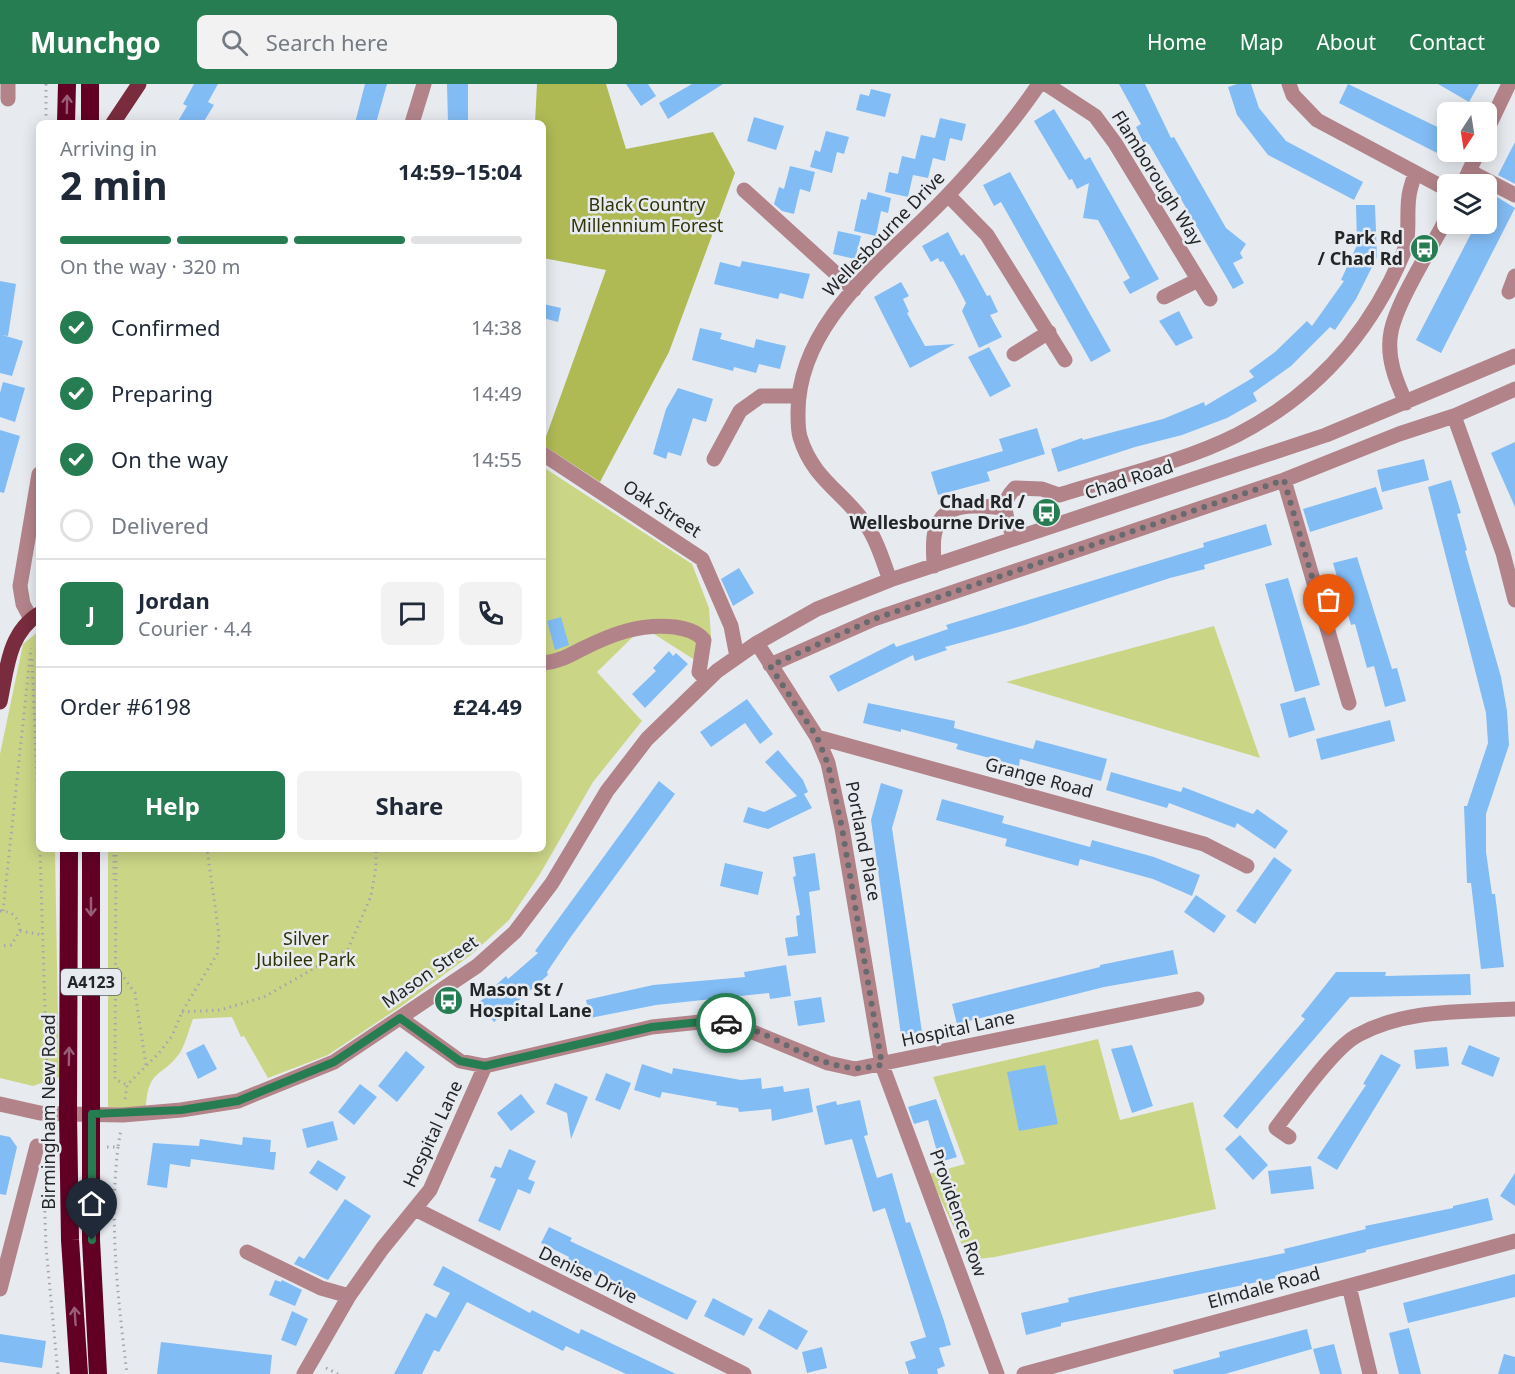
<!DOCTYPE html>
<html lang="en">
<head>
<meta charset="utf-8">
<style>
	:root { --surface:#fff; --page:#f2f2f3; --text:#1f2937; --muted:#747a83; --line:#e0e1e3; --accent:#267d51 }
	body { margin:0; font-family:"Noto Sans",sans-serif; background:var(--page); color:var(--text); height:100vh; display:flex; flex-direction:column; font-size:22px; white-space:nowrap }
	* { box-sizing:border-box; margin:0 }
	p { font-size:20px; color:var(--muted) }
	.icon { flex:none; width:33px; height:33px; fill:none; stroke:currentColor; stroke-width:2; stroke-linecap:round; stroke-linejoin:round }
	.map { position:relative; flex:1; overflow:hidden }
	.panel { position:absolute; left:36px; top:36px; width:510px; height:732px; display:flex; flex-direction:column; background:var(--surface); border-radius:9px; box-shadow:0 3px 15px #0003 }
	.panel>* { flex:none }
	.needle { width:39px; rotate:192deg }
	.controls { position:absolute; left:1437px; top:18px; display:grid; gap:12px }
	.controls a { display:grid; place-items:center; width:60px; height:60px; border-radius:9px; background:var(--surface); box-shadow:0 3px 15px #0003; font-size:30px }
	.pin { position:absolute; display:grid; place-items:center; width:51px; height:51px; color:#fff; margin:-62px -26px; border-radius:50% 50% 50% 0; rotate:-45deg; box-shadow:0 0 6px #0007 }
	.pin .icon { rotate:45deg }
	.courier { position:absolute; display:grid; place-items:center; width:60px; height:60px; margin:-30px; border:4px solid #267d51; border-radius:50%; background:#fff; color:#222; box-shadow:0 2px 8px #0007 }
	.overview em { font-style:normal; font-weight:700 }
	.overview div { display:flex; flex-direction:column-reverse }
	.overview { display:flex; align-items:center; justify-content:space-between; height:102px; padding:0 24px }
	h1 { font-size:39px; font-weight:700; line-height:45px }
	.bar { display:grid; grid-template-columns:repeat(4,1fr); gap:9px 6px; align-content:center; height:72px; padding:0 24px }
	.bar i { height:8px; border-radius:4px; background:var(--line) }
	.bar .current { background:var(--accent) }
	.bar p { grid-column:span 4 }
	.line { display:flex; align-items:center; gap:15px; padding:0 24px; border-top:2px solid var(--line) }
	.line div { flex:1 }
	.round { display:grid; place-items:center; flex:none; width:63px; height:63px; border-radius:9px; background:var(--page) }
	ol { padding:0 24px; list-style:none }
	li { display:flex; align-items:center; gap:18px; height:66px }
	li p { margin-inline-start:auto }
	li .icon { padding:6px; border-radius:50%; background:var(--accent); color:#fff; stroke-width:4 }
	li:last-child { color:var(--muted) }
	li i { width:33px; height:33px; border:3px solid var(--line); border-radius:50% }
	.primary-button { display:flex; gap:12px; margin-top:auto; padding:12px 24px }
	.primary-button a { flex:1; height:69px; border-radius:9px; background:var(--accent); color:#fff; font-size:24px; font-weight:700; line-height:69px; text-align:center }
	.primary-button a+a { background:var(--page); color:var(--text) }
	header { display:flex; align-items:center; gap:36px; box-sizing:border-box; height:84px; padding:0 30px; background:var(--accent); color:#fff }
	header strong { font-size:28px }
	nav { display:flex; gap:33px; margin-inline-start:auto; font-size:21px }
	.search { width:420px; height:54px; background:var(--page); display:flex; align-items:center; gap:15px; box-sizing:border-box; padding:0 21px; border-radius:9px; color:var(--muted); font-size:22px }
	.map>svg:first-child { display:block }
</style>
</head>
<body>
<header>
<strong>Munchgo</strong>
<div class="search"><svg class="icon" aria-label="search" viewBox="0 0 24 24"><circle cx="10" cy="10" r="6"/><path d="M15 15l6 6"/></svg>Search here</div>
<nav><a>Home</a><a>Map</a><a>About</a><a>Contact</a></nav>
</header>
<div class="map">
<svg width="1515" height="1290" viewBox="0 0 1515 1290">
	<rect width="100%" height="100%" fill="#e7ebf0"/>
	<path fill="#cbd586" d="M543,383L692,480L709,524L711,552L698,578L643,543L597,588L642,637L593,698L540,790L509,836L472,870L400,923L328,971L268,994L244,952L241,953L232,933L193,935C189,945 186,958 181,967C163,995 148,982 146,1025L108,1023V765H543Z
		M1214,542L1260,674L1006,598Z
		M39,547V765H55L59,993L33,1002L0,994V670L23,560Z
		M1098,955L1120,1036L1193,1018L1216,1125L995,1173L969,1176L929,1090L965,1080L933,993Z"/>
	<path fill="#b0ba55" d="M537,0H606L626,65L713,48L735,89L669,268L600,398L543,361L606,186L543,174V39H535Z"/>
	<path fill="#82bcf5" d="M194,0H218L208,18L214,21L203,39H177L187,22L183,20Z
		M365,0H387L376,39H355Z
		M447,0H468V39H448Z
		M626,0H648L656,12L641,22Z
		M692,0H723L668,35L659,19Z
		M1119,0H1145L1171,54L1174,53L1226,144L1246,160L1240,169L1243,174L1233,179L1244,199L1233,205L1149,60L1145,62L1136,43L1141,40Z
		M1237,0H1251L1259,24L1286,57L1363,98L1354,116L1268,71L1237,31L1228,3Z
		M1348,0L1448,48V63L1443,72L1339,19Z
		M1438,0H1479L1469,18Z
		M871,5L891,10L885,33L856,26L860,10L869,12Z
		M1054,25L1085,76L1090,73L1092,77L1159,195L1130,210L1123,198L1130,194L1098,136L1083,134L1089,99L1077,105L1072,95L1069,96L1034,37Z
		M754,33L784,42L776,66L747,57Z
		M940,34L966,40L962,57L950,54L945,77L933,74L928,94L913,91L908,113L885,108L889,88L898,90L902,72L915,75L921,51L935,54Z
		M826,47L849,53L844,70L837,68L832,89L810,83L815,66L820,68Z
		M1515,58V100L1498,91Z
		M790,82L815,88L810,108L800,105L794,130L782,127L774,120L779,103L784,105Z
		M1010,88L1111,267L1091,278L1001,118L994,122L983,101Z
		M868,108L891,114L888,129L881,127L876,152L854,147L861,115L866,116Z
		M1492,110L1515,124L1441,269L1416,256L1476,140H1486V120Z
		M1356,121H1375L1377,173L1356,215L1335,246L1330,243L1291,282L1253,309L1257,317L1227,334L1182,351L1135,363L1058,388L1051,365L1082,354L1083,356L1163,335L1204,318L1205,322L1254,293L1249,287L1275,268L1307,237L1312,242L1344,197L1341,196L1357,161Z
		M838,147L861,152L855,175L833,170Z
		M948,148L961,172L964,170L987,212L990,211L998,228L990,231L1002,253L979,264L962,227L966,219L955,198L943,177L940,178L938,174L931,178L922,162Z
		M742,177L810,190L803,215L780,209L778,215L714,200L720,178L740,183Z
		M0,197L16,200L8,252L2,251L23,257L12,292L0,289Z
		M901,198L909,212L903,215L909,228L907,229L925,262L955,260L910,284L874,213Z
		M543,220L561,224L558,238L543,234Z
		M1179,227L1193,254L1176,262L1159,237Z
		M700,244L722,249L720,255L754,264L756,255L786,262L780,285L759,280L756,289L734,283L733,287L692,276Z
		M989,263L1011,302L990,313L968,273Z
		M3,298L25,304L15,338L0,333V309Z
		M678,304L713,315L706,338L693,334L681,372L668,368L666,375L653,370L666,325Z
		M1037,344L1045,370L987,388L990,397L938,411L931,388L1003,367L999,355Z
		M0,346L20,352L4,409L0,408Z
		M1515,358V423L1491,369Z
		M1424,375L1429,396L1382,408L1377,386Z
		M1451,396L1461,429L1457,430L1467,466L1465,467L1501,593L1507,627L1509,661L1486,730V768L1492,810H1495L1504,883L1481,885L1471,799H1467L1464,722H1467L1488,659L1486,629L1428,403Z
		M1376,403L1383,425L1310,448L1303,425Z
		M1266,440L1272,461L1204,481L1205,485L1170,494L1025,541L945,563L947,566L915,577L913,571L838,608L829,592L894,559L896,563L948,545L946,541L1204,463L1203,459Z
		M1357,473L1392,585L1397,584L1406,617L1385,623L1374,582L1367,584L1355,540L1351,541L1333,479Z
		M739,484L754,509L733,522L721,495Z
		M1288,494L1320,601L1295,608L1265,500Z
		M561,533L569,561L555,566L547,537Z
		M669,567L673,572L676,569L688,580L645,624L632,610L656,587L653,584Z
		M1305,613L1315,646L1289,654L1280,620Z
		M747,615L773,650L760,660L745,639L711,663L700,648Z
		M868,619L955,637L954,644L1033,665L1036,656L1107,675L1101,697L1020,675L1019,682L956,665L958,660L901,645V648L863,639Z
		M1390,636L1395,657L1321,676L1316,655Z
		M778,666L803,696L808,708L804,710L812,724L768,745L743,738L748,723L764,728L797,712L765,678Z
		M1111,688L1181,708L1183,703L1253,730L1257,725L1288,747L1275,765L1237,739L1235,744L1169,719L1167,724L1106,706Z
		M659,697L675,710L570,854L547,888L548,891L494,938L478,919L497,904L495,902L506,892L508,895L538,869L535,867Z
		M881,699L903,706L892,744L922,948L901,951L871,736Z
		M942,715L1004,732L1002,739L1090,763L1092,756L1154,773L1200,791L1192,812L1153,795L1080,775L1078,782L1005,762L1007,755L936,736Z
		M815,769L820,806L809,808L816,869L788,872L785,854L798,852L796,832L800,831L793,793L796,792L793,773Z
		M1274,773L1292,786L1255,840L1236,827Z
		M725,779L763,788L758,811L720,802Z
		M1196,811L1226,832L1214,849L1184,828Z
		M1173,866L1178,890L1104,903L957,940L952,920L1100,883V881Z
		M786,881L791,912L770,915L769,909L656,921L590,934L586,916L653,901L745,893L744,888Z
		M1336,888H1386L1385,892L1470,890L1471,911L1350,913L1237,1045L1223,1032L1305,935L1301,932Z
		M821,913L825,938L798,942L794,917Z
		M204,960L217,985L198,995L186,969Z
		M1132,961L1153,1022L1132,1029L1111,965Z
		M1469,961L1500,974L1493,993L1461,980Z
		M1447,963L1449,982L1416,985L1414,966Z
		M406,967L425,983L397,1018L378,1002Z
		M1381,970L1401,981L1337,1086L1317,1074L1366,1001L1363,1000Z
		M642,980L672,990L673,984L741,996L761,994L762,1005L783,1002L784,1008L809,1004L813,1028L772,1037L771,1025L739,1028L738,1024L716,1021L717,1018L662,1008L660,1014L634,1006Z
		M1045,981L1058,1040L1019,1047L1007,988Z
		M606,989L631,999L620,1026L595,1016Z
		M555,999L588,1013L571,1055L567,1029L546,1020Z
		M360,1000L377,1013L354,1041L338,1028Z
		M521,1010L535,1028L511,1047L497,1029Z
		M936,1015L957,1073L940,1078L928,1036L914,1040L908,1023Z
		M860,1016L868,1051L864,1052L877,1094L892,1089L906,1139L910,1138L944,1237L951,1261L939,1264L945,1282L937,1285L938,1290H909L905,1278L916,1274L910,1258L926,1253L885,1124L873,1128L852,1055L825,1061L816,1022L836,1017L837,1021Z
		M333,1037L338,1056L307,1064L302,1045Z
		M0,1051L10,1053L17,1063L6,1111L0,1110Z
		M1240,1051L1268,1081L1253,1096L1225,1065Z
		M243,1053L271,1056L270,1068H276L274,1086L191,1075L190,1083L170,1080L167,1104L147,1101L153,1059L199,1062L200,1055L242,1061Z
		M509,1065L536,1077L528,1095L535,1098L530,1110L518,1105L500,1147L478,1137L496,1095L490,1093L495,1082L501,1084Z
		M318,1076L346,1093L337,1107L309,1089Z
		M1311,1082L1314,1105L1271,1110L1268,1087Z
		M1515,1089V1122L1500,1112Z
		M1488,1114L1493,1136L1366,1166V1168L1280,1189L1281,1193L1061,1239V1242L1026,1251L1021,1229L1069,1218L1068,1214L1104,1206L1285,1169L1284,1165L1366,1145L1365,1142L1453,1124V1122Z
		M345,1115L371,1132L328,1196L294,1180L299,1172L304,1175Z
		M549,1143L572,1154L570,1157L697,1217L687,1236L567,1177L569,1173L541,1159Z
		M443,1182L530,1229L532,1226L579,1250L581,1245L676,1290H626L566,1262L563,1267L467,1218L439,1268L434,1266L422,1290H394L426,1229L436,1234L450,1209L433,1201Z
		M1515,1190V1213L1408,1239L1403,1219Z
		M275,1196L281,1198L282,1196L302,1206L295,1222L269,1211Z
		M713,1214L753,1235L744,1252L704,1232Z
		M769,1225L808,1247L797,1266L758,1244Z
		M292,1227L308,1235L296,1262L281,1256Z
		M1409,1244L1421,1290H1399L1389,1249Z
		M1307,1245L1312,1265L1225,1290H1174L1173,1286L1220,1273L1219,1268Z
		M0,1250L46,1257L42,1284L0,1278Z
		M161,1258L272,1271L270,1290H157Z
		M1334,1260L1342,1290H1320L1313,1265Z
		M822,1263L827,1284L807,1289L802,1268Z
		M1504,1270L1515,1273V1290H1498Z"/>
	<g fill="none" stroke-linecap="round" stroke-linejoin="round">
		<path stroke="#a4a7ab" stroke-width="3" stroke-dasharray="1.5 4.5" stroke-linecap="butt" d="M46,0V39
			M32,575L39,744
			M40,765L47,990L43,1015
			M114,765V796
			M116,765L115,995L127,1001
			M0,827C13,827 19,834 20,847L11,861L0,862
			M3,827L31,564
			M20,847L43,851
			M117,884L135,909L146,981
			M182,928L220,926L264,913L348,865L371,812L376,783V765
			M125,1015L127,1001L159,969L172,952L182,928L217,870L219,851L207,765
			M107,1063H118L121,1045
			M118,1063C109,1139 118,1215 127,1290
			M44,1103L46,1163L58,1290
			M326,1284L338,1290"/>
		<path stroke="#b2848a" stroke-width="15" d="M1046,0L1095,32L1115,59L1210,215
			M1289,0L1293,11L1317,36L1448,106
			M8,15V0
			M412,39L424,0
			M1486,48L1509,0
			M1469,87L1515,111
			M1463,100L1478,68
			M744,106L854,206
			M948,111L987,151L1065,276
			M1509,208L1515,192
			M1164,213L1198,196
			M1014,270L1049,248
			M1406,319C1396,297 1386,273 1391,248C1397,217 1432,163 1448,132
			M1454,332L1503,469L1515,516
			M543,370L702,475L731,542L737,573
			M714,375L740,327L761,312H798
			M1284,396L1349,619
			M1014,455C1007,434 998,421 1015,404L1042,405L1059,411C1116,393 1183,378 1237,351C1315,311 1369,251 1403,170C1411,151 1406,131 1409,112C1410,104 1413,97 1415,89
			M934,482C934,471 932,458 935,448C942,416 978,421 1003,424
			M890,496C883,478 878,458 867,442C844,408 813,396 800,353C798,346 798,338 798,330C797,237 889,173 947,112C980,77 1012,40 1039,0
			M31,535L23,520L20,502L39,390
			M757,559L817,653L828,679L842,744L882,981L997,1290
			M543,579C558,578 569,572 582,565C612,550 640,539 675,543C686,545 696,547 704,556L699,588L707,597
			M770,581L874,535L1284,396L1399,350L1454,332L1515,305
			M817,653L1204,760L1247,782
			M400,934L460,977L485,982
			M0,1020L40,1029L68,1030L123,1031L181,1026L238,1017L334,978L477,882L515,848L552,799L607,707L647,655L717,587L757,559L817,525L890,496L1326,351L1515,272
			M1289,1053L1276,1044C1294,1021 1334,963 1358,951C1406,925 1462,928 1515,925
			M417,1126L744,1290
			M247,1168L321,1204L349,1212
			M1349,1202L1370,1290
			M0,1205L37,1062
			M304,1290L349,1212L382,1165L430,1106L485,982L652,943L710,937L731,939L828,979L855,985L1197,915
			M1024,1290L1515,1157"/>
		<path stroke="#792c3d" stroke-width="15" d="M113,39L139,0
			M0,618C7,586 8,549 39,530"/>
		<path stroke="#620024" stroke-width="18" d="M66,39L67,0
			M90,39V0
			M69,765L68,1030L70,1156L79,1290
			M91,765V1156L98,1290"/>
	</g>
	<defs><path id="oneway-shaft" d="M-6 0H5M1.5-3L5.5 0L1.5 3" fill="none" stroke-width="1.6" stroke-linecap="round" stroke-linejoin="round" transform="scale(1.5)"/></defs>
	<g stroke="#975e76">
		<use href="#oneway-shaft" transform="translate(67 20) rotate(-89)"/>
		<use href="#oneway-shaft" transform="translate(91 823) rotate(90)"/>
		<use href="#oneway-shaft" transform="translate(69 972) rotate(-89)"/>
		<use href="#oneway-shaft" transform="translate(75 1232) rotate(-94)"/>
	</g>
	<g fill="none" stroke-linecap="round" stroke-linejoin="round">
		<path stroke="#686a6d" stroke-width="6" stroke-dasharray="0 10.8" d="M726,939C771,945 808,981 854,984C863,985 873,982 882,981L842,744L828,680L817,653L770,582L874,535L1284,396L1329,552"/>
		<path stroke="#267d51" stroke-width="8" d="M92,1156V1030L181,1026L238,1017L334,978L400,934L460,977L485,982L652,943L710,937L726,939"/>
	</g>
	<defs>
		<symbol id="bus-disc" viewBox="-11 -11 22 22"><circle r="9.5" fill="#267d51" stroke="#e7ebf0"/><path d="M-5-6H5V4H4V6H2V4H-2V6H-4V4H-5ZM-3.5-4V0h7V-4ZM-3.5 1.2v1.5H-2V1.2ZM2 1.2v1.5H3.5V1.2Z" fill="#fff"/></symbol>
	</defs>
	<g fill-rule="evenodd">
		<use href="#bus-disc" x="1408" y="148" width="33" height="33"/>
		<use href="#bus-disc" x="1030" y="412" width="33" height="33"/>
		<use href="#bus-disc" x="432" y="900" width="33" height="33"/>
	</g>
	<g text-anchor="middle" stroke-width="5" stroke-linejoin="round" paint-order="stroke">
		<rect fill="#e7ebf0" stroke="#5e6063" stroke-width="1.5" x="61" y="885" width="60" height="26" rx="4.5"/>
		<g font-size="16" font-weight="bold" fill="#242527">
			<text x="91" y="904">A4123</text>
		</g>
		<g font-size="18" fill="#242527" stroke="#e7ebf0">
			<text transform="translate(1157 94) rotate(58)" y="6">Flamborough Way</text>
			<text transform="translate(884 150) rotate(-46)" y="6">Wellesbourne Drive</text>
			<text transform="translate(1129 396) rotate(-18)" y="6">Chad Road</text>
			<text transform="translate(662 425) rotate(33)" y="6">Oak Street</text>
			<text transform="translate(1039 694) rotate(15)" y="6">Grange Road</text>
			<text transform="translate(863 757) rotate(79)" y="6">Portland Place</text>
			<text transform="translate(430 888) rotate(-35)" y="6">Mason Street</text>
			<text transform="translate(958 945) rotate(-12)" y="6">Hospital Lane</text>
			<text transform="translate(49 1028) rotate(-90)" y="6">Birmingham New Road</text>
			<text transform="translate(433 1050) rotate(-65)" y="6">Hospital Lane</text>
			<text transform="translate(958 1129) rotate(70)" y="6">Providence Row</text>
			<text transform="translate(588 1191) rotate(26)" y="6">Denise Drive</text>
			<text transform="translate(1264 1204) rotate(-15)" y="6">Elmdale Road</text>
		</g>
		<g font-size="18" fill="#2f3306" stroke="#e7ebf0">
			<text x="647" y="127">Black Country<tspan x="647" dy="21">Millennium Forest</tspan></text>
			<text x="306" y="861">Silver<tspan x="306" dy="21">Jubilee Park</tspan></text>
		</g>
		<g font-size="18" font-weight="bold" fill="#242527" stroke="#e7ebf0" text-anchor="end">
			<text x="1403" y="160">Park Rd<tspan x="1403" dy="21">/ Chad Rd</tspan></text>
			<text x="1025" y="424">Chad Rd /<tspan x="1025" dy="21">Wellesbourne Drive</tspan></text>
			<text x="469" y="912" text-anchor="start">Mason St /<tspan x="469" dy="21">Hospital Lane</tspan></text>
		</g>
	</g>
</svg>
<div class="controls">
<a><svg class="needle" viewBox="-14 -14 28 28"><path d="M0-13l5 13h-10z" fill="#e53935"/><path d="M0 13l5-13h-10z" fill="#747a83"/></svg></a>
<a><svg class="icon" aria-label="layers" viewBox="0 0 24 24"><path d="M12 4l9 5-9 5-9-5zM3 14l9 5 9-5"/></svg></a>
</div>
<div class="pin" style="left:1329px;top:552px;background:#ea580c"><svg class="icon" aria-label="bag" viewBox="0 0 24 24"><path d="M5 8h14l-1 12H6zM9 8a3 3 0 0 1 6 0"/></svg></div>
<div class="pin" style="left:92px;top:1156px;background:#1f2937"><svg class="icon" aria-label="home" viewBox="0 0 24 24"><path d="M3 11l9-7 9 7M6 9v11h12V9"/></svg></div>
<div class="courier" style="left:726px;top:939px"><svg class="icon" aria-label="car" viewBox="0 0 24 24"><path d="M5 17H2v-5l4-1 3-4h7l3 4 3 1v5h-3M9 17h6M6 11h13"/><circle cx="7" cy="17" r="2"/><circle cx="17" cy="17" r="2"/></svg></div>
<section class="panel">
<div class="overview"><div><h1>2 min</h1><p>Arriving in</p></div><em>14:59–15:04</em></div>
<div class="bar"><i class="current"></i><i class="current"></i><i class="current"></i><i></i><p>On the way · 320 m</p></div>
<ol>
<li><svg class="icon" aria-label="check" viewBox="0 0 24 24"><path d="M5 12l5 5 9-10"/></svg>Confirmed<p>14:38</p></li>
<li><svg class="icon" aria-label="check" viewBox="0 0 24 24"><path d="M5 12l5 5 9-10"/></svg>Preparing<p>14:49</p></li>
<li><svg class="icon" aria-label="check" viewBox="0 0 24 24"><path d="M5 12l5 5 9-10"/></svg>On the way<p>14:55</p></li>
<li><i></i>Delivered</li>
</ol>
<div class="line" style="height:108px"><b class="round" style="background:var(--accent);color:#fff">J</b><div><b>Jordan</b><p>Courier · 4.4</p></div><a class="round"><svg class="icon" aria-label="chat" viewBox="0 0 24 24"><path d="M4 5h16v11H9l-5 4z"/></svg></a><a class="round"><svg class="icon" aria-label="phone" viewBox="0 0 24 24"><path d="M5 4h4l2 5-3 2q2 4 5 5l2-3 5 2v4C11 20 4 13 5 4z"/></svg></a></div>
<div class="line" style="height:78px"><div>Order #6198</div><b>£24.49</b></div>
<div class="primary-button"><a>Help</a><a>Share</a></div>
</section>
</div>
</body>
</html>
